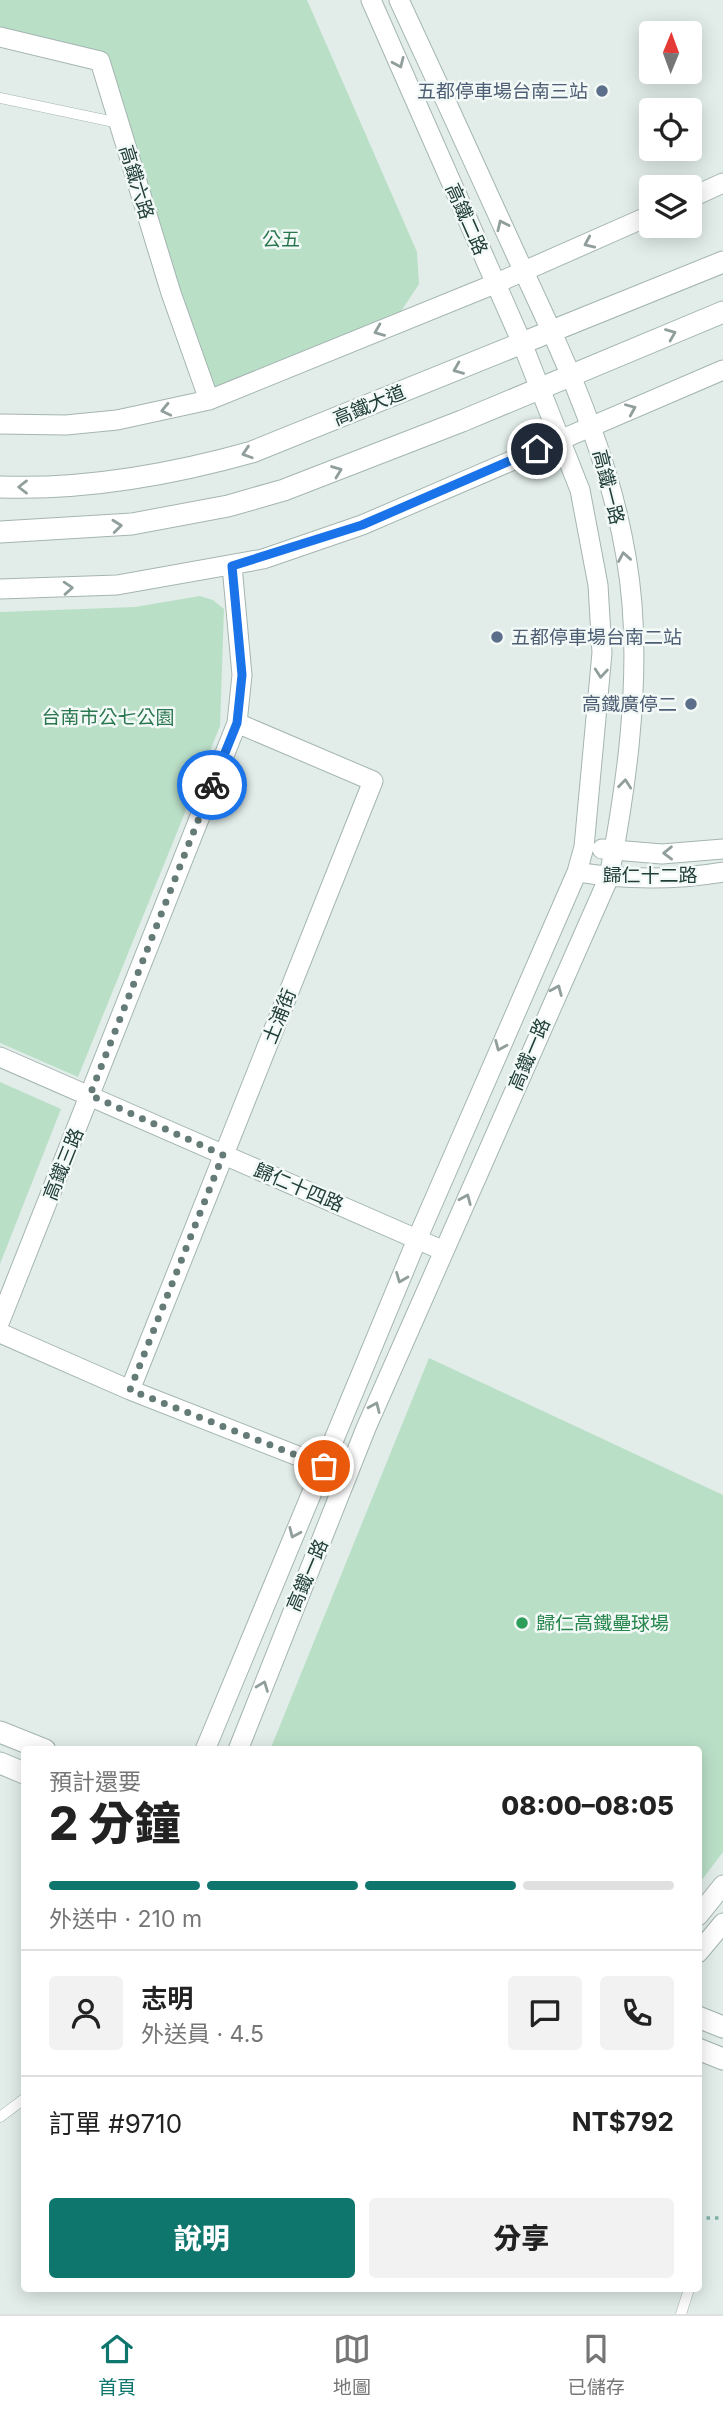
<!DOCTYPE html>
<html lang="zh-TW">
<head>
<meta charset="utf-8">
<style>
	:root { --surface:#fff; --page:#f2f2f2; --text:#222; --muted:#767676; --line:#e0e0e0; --accent:#0f766e }
	body { margin:0; font-family:Inter,"Noto Sans TC",sans-serif; background:var(--page); color:var(--text); height:100vh; display:flex; flex-direction:column; font-size:26px; white-space:nowrap }
	* { box-sizing:border-box; margin:0 }
	p { font-size:23px; color:var(--muted) }
	.icon { flex:none; width:38px; height:38px; fill:none; stroke:currentColor; stroke-width:2; stroke-linecap:round; stroke-linejoin:round }
	.map { position:relative; flex:1; overflow:hidden }
	.side { position:absolute; left:21px; top:1746px; width:681px; height:546px; display:flex; flex-direction:column; background:var(--surface); border-radius:7px; box-shadow:0 4px 18px #0003 }
	.side>* { flex:none }
	.needle { width:46px; rotate:1deg }
	.tools { position:absolute; left:639px; top:21px; display:grid; gap:14px }
	.tools a { display:grid; place-items:center; width:63px; height:63px; border-radius:7px; background:var(--surface); box-shadow:0 4px 18px #0003; font-size:35px }
	.pin { position:absolute; display:grid; place-items:center; width:60px; height:60px; color:#fff; margin:-30px; border:4px solid #fff; border-radius:50%; box-shadow:0 2px 7px #0007 }
	.courier { position:absolute; display:grid; place-items:center; width:70px; height:70px; margin:-35px; border:5px solid #1a73e8; border-radius:50%; background:#fff; color:#222; box-shadow:0 2px 9px #0007 }
	.overview em { font-style:normal; font-weight:800 }
	.overview div { display:flex; flex-direction:column-reverse }
	.overview { display:flex; align-items:center; justify-content:space-between; height:119px; padding:0 28px }
	h1 { font-size:46px; font-weight:800; line-height:52px }
	.bar { display:grid; grid-template-columns:repeat(4,1fr); gap:10px 7px; align-content:center; height:84px; padding:0 28px }
	.bar i { height:9px; border-radius:5px; background:var(--line) }
	.bar .selected { background:var(--accent) }
	.bar p { grid-column:span 4 }
	.line { display:flex; align-items:center; gap:18px; padding:0 28px; border-top:2px solid var(--line) }
	.line div { flex:1 }
	.round { display:grid; place-items:center; flex:none; width:74px; height:74px; border-radius:7px; background:var(--page) }
	.button { display:flex; gap:14px; margin-top:auto; padding:14px 28px }
	.button a { flex:1; height:80px; border-radius:7px; background:var(--accent); color:#fff; font-size:28px; font-weight:800; line-height:80px; text-align:center }
	.button a+a { background:var(--page); color:var(--text) }
	.tabs { display:flex; justify-content:space-around; align-items:center; height:98px; border-top:2px solid var(--line); background:var(--surface); font-size:19px; color:var(--muted) }
	.tabs a { display:grid; justify-items:center; gap:4px }
	.tabs .selected { color:var(--accent) }
	.map>svg:first-child { display:block }
</style>
</head>
<body>
<div class="map">
<svg width="723" height="2314" viewBox="0 0 723 2314">
	<rect width="100%" height="100%" fill="#e2ede9"/>
	<path fill="#badfc7" d="M0,0H307L417,252L419,284L392,325L206,395L94,53L0,27Z
		M200,596L213,600L224,609L220,726L78,1077L0,1043V612L135,607Z
		M0,1082L61,1109L0,1264Z
		M429,1358L723,1495V1852L698,1885V1750H270Z"/>
	<g fill="none" stroke-linecap="round" stroke-linejoin="round">
		<defs>
			<path id="service" d="M0,98L119,123
				M0,2117L24,2099
				M681,2314L689,2289"/>
			<path id="minor" d="M0,37L100,61L171,293L209,400
				M690,198L723,183
				M0,424L66,425L117,420L209,400L497,283L651,215
				M0,589L117,585L263,559L362,525L723,370
				M602,849L662,854L723,849
				M577,872C625,880 675,880 723,872
				M0,1057L444,1251
				M0,1321L237,723L242,675L232,566
				M0,1333L130,1390L336,1471
				M130,1390L373,781L237,723
				M205,1750L418,1237L577,872L584,847L602,653L598,585L580,490L522,343L371,0
				M238,1750L366,1428L609,877C626,788 639,694 632,604C622,480 570,370 518,259C479,173 439,86 399,0
				M698,1916L723,1885
				M698,1953L723,1923"/>
			<path id="tertiary" d="M0,487C85,490 170,475 252,452L723,262
				M0,532L132,524L228,506L284,490L462,421L723,312
				M0,1732L45,1750
				M0,1763L24,1773
				M698,2017L723,2027
				M698,2049L723,2059"/>
		</defs>
		<use href="#service" stroke="#a4b5b1" stroke-width="11"/>
		<use href="#minor" stroke="#a4b5b1" stroke-width="21"/>
		<use href="#tertiary" stroke="#a4b5b1" stroke-width="23"/>
		<path stroke="#81b1a7" stroke-width="3.5" stroke-dasharray="3.5 5" stroke-linecap="butt" d="M698,2218H723"/>
		<use href="#service" stroke="#fff" stroke-width="10"/>
		<use href="#minor" stroke="#fff" stroke-width="19"/>
		<use href="#tertiary" stroke="#fff" stroke-width="21"/>
	</g>
	<defs><path id="oneway-chevron" d="M-2-3.5L2.5 0L-2 3.5" fill="none" stroke-width="1.6" stroke-linecap="round" stroke-linejoin="round" transform="scale(1.75)"/></defs>
	<g stroke="#909e9c">
		<use href="#oneway-chevron" transform="translate(399 63) rotate(66)"/>
		<use href="#oneway-chevron" transform="translate(502 225) rotate(-115)"/>
		<use href="#oneway-chevron" transform="translate(589 243) rotate(156)"/>
		<use href="#oneway-chevron" transform="translate(379 331) rotate(158)"/>
		<use href="#oneway-chevron" transform="translate(671 334) rotate(-22)"/>
		<use href="#oneway-chevron" transform="translate(458 369) rotate(158)"/>
		<use href="#oneway-chevron" transform="translate(631 409) rotate(-23)"/>
		<use href="#oneway-chevron" transform="translate(166 410) rotate(167)"/>
		<use href="#oneway-chevron" transform="translate(247 453) rotate(162)"/>
		<use href="#oneway-chevron" transform="translate(337 471) rotate(-21)"/>
		<use href="#oneway-chevron" transform="translate(23 487) rotate(-180)"/>
		<use href="#oneway-chevron" transform="translate(117 526) rotate(-6)"/>
		<use href="#oneway-chevron" transform="translate(624 557) rotate(-100)"/>
		<use href="#oneway-chevron" transform="translate(68 588) rotate(-4)"/>
		<use href="#oneway-chevron" transform="translate(601 673) rotate(95)"/>
		<use href="#oneway-chevron" transform="translate(625 784) rotate(-84)"/>
		<use href="#oneway-chevron" transform="translate(668 853) rotate(179)"/>
		<use href="#oneway-chevron" transform="translate(557 990) rotate(-67)"/>
		<use href="#oneway-chevron" transform="translate(500 1046) rotate(113)"/>
		<use href="#oneway-chevron" transform="translate(466 1199) rotate(-67)"/>
		<use href="#oneway-chevron" transform="translate(401 1278) rotate(112)"/>
		<use href="#oneway-chevron" transform="translate(375 1407) rotate(-66)"/>
		<use href="#oneway-chevron" transform="translate(294 1533) rotate(114)"/>
		<use href="#oneway-chevron" transform="translate(263 1686) rotate(-69)"/>
	</g>
	<g fill="none" stroke-linecap="round" stroke-linejoin="round">
		<path stroke="#657b77" stroke-width="7" stroke-dasharray="0 12.6" d="M212,785L90,1095L223,1155L130,1390L324,1466"/>
		<path stroke="#1a73e8" stroke-width="9" d="M212,785L237,723L242,675L232,566L362,525L537,449"/>
	</g>
	<g fill="#5c6f8a" stroke="#f2f9f6" stroke-width="2.5">
		<circle cx="602" cy="91" r="7"/>
		<circle cx="497" cy="637" r="7"/>
		<circle cx="691" cy="704" r="7"/>
	</g>
	<circle fill="#2e9e5b" stroke="#f2f9f6" stroke-width="2.5" cx="522" cy="1623" r="7"/>
	<g text-anchor="middle" stroke-width="5" stroke-linejoin="round" paint-order="stroke">
		<g font-size="19" fill="#4e5e75" stroke="#f2f9f6" text-anchor="end">
			<text x="588" y="98">五都停車場台南三站</text>
			<text x="511" y="644" text-anchor="start">五都停車場台南二站</text>
			<text x="677" y="711">高鐵廣停二</text>
		</g>
		<g font-size="19" fill="#213e39" stroke="#f2f9f6">
			<text transform="translate(137 182) rotate(73)" y="7">高鐵六路</text>
			<text transform="translate(467 219) rotate(66)" y="7">高鐵二路</text>
			<text transform="translate(369 405) rotate(-22)" y="7">高鐵大道</text>
			<text transform="translate(609 487) rotate(76)" y="7">高鐵一路</text>
			<text x="650" y="882">歸仁十二路</text>
			<text transform="translate(279 1016) rotate(-68)" y="7">土浦街</text>
			<text transform="translate(529 1054) rotate(-67)" y="7">高鐵一路</text>
			<text transform="translate(63 1164) rotate(-68)" y="7">高鐵三路</text>
			<text transform="translate(299 1187) rotate(23)" y="7">歸仁十四路</text>
			<text transform="translate(307 1575) rotate(-67)" y="7">高鐵一路</text>
		</g>
		<g font-size="19" fill="#2a774f" stroke="#f2f9f6">
			<text x="281" y="246">公五</text>
			<text x="108" y="724">台南市公七公園</text>
		</g>
		<g font-size="19" fill="#27864d" stroke="#f2f9f6" text-anchor="start">
			<text x="536" y="1630">歸仁高鐵壘球場</text>
		</g>
	</g>
</svg>
<div class="tools">
<a><svg class="needle" viewBox="-14 -14 28 28"><path d="M0-13l5 13h-10z" fill="#e53935"/><path d="M0 13l5-13h-10z" fill="#767676"/></svg></a>
<a><svg class="icon" aria-label="locate" viewBox="0 0 24 24"><circle cx="12" cy="12" r="6"/><path d="M12 2v4M12 18v4M2 12h4M18 12h4"/></svg></a>
<a><svg class="icon" aria-label="layers" viewBox="0 0 24 24"><path d="M12 4l9 5-9 5-9-5zM3 14l9 5 9-5"/></svg></a>
</div>
<div class="pin" style="left:324px;top:1466px;background:#ea580c"><svg class="icon" aria-label="bag" viewBox="0 0 24 24"><path d="M5 8h14l-1 12H6zM9 8a3 3 0 0 1 6 0"/></svg></div>
<div class="pin" style="left:537px;top:449px;background:#1f2937"><svg class="icon" aria-label="home" viewBox="0 0 24 24"><path d="M3 11l9-7 9 7M6 9v11h12V9"/></svg></div>
<div class="courier" style="left:212px;top:785px"><svg class="icon" aria-label="bike" viewBox="0 0 24 24"><circle cx="6" cy="16" r="4"/><circle cx="18" cy="16" r="4"/><path d="M6 16l4-8h5l3 8M10 8l3 8H6M13 5h3"/></svg></div>
<section class="side">
<div class="overview"><div><h1>2 分鐘</h1><p>預計還要</p></div><em>08:00–08:05</em></div>
<div class="bar"><i class="selected"></i><i class="selected"></i><i class="selected"></i><i></i><p>外送中 · 210 m</p></div>
<div class="line" style="height:126px"><a class="round"><svg class="icon" aria-label="person" viewBox="0 0 24 24"><circle cx="12" cy="8" r="4"/><path d="M4 21q1-7 8-7t8 7"/></svg></a><div><b>志明</b><p>外送員 · 4.5</p></div><a class="round"><svg class="icon" aria-label="chat" viewBox="0 0 24 24"><path d="M4 5h16v11H9l-5 4z"/></svg></a><a class="round"><svg class="icon" aria-label="phone" viewBox="0 0 24 24"><path d="M5 4h4l2 5-3 2q2 4 5 5l2-3 5 2v4C11 20 4 13 5 4z"/></svg></a></div>
<div class="line" style="height:91px"><div>訂單 #9710</div><b>NT$792</b></div>
<div class="button"><a>說明</a><a>分享</a></div>
</section>
</div>
<nav class="tabs">
<a class="selected"><svg class="icon" aria-label="home" viewBox="0 0 24 24"><path d="M3 11l9-7 9 7M6 9v11h12V9"/></svg>首頁</a>
<a><svg class="icon" aria-label="map" viewBox="0 0 24 24"><path d="M3 6l6-2 6 2 6-2v14l-6 2-6-2-6 2zM9 4v14M15 6v14"/></svg>地圖</a>
<a><svg class="icon" aria-label="saved" viewBox="0 0 24 24"><path d="M7 4h10v16l-5-4-5 4z"/></svg>已儲存</a>
</nav>
</body>
</html>
